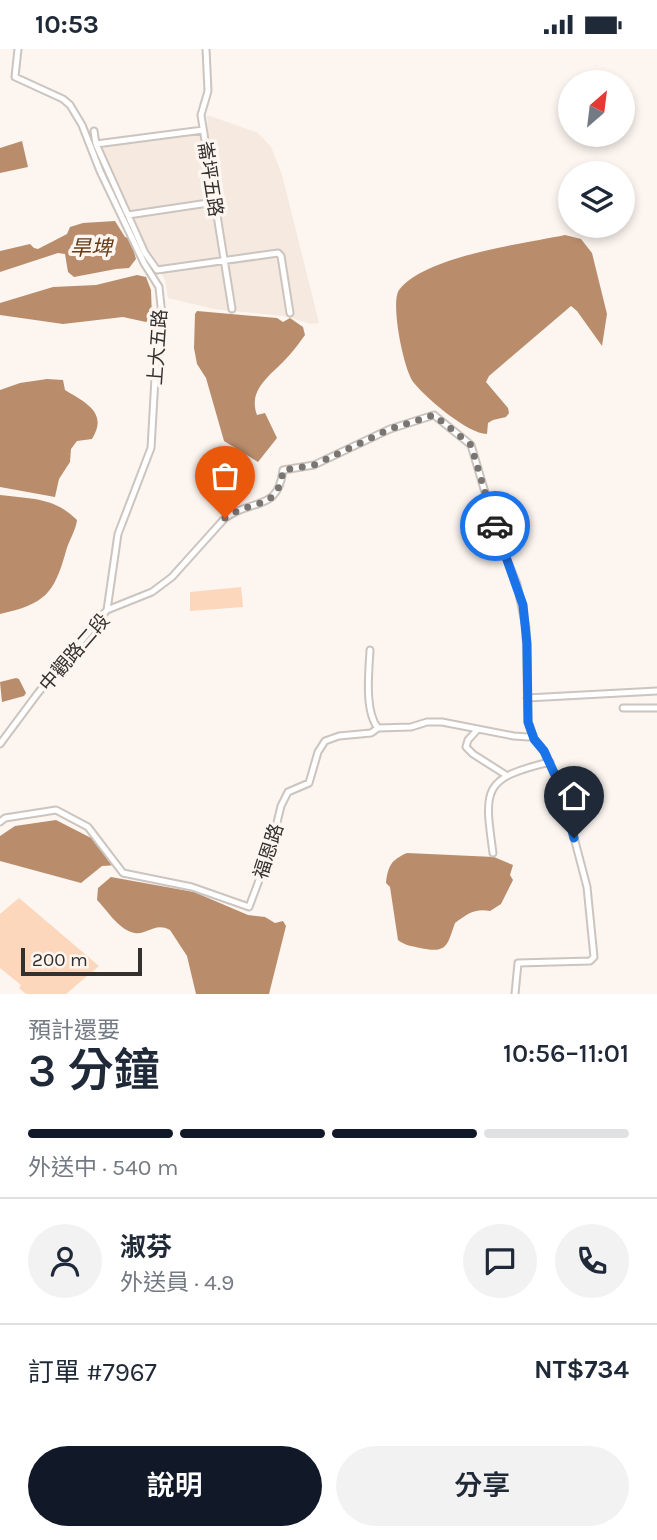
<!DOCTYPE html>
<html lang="zh-TW">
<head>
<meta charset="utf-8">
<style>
	:root { --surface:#fff; --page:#f2f2f3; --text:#1f2937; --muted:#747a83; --line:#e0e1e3; --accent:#111827 }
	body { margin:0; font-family:Karla,"Noto Sans TC",sans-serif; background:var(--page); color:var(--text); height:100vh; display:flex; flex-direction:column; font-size:26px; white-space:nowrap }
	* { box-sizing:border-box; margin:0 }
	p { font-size:23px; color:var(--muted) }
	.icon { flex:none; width:38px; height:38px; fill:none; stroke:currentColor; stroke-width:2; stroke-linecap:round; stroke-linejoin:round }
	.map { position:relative; height:945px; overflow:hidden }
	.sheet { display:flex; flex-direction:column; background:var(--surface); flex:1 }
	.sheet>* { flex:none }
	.needle { width:46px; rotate:28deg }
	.buttons { position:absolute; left:558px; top:21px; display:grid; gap:14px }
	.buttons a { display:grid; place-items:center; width:77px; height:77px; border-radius:50%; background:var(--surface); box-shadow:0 4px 10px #0003; font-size:35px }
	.scale { position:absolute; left:21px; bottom:18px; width:121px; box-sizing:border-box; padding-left:7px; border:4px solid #33302e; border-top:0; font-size:19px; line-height:24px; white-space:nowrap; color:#33302e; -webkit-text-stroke:5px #fcf5f0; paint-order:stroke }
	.pin { position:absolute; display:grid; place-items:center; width:60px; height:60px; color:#fff; margin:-72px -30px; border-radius:50% 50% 50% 0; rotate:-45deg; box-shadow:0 0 7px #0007 }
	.pin .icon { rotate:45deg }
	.courier { position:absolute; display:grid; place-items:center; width:70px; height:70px; margin:-35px; border:5px solid #1a73e8; border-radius:50%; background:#fff; color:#222; box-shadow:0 2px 9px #0007 }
	.summary em { font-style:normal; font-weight:600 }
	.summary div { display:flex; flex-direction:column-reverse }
	.summary { display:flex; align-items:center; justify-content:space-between; height:119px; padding:0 28px }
	h1 { font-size:46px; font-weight:600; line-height:52px }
	.bar { display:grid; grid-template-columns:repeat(4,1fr); gap:10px 7px; align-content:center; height:84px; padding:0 28px }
	.bar i { height:9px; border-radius:5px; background:var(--line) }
	.bar .current { background:var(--accent) }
	.bar p { grid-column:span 4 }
	.line { display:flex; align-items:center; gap:18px; padding:0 28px; border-top:2px solid var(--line) }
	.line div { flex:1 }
	.round { display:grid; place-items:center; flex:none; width:74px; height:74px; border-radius:37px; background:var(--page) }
	.action { display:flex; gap:14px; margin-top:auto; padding:14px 28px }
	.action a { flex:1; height:80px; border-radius:42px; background:var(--accent); color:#fff; font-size:28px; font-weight:600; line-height:80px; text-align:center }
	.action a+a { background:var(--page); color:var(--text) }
	.status { display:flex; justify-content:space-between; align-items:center; height:49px; padding:0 35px; background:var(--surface); direction:ltr }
	.status svg { height:19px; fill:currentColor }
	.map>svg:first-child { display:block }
</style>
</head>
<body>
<div class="status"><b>10:53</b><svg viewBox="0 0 49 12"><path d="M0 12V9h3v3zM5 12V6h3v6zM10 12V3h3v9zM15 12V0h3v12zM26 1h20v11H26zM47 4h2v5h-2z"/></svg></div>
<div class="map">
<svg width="657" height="945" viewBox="0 0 657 945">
	<rect width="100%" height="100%" fill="#fcf5f0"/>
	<path fill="#f6e9df" d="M207,66L258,84L271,98L282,126L319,274L311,275L284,267L214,260L168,249L165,231L139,185L101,98L208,82Z"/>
	<path fill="#fcd7bc" d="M241,538L243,558L190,562V543Z
		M19,849L99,917L66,945H26L19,939L21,936L0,919V865Z"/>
	<path fill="#b98d6c" d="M22,92L28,118L0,124V99Z
		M115,172L125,188L130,189L136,210L129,219L116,220L74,228L68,223L65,205L58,204L0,223V202L30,195L34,199L38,200L67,185L70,178L83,174Z
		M565,186L581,190L592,204L607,265L602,297L577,262L571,257L489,327L486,333L508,359L509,364L506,368L493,371L488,374L487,385C468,385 426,349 414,334C404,323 390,254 399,241C425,207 522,195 565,186Z
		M137,226L146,228L151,241L152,269L146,273L123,268L63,275L0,266V254L53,238L96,236Z
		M197,262L277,269L283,273L290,269L303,278L305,286C298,296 291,305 283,313C268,328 248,342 257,366L265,364L277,389L258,413L224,392L206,329L197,315L194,299L195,265Z
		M47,330L63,331L65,341C84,353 109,363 92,390L77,392L71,400L70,413L59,430L55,448L0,438V341L20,334Z
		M0,446C31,450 54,448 77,471C76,481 69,491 66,502C54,545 45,555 0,565Z
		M16,629L19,630L26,644L24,647L2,653L0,633Z
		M56,771L97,792L118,816L102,817L81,834L0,812V787L15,777Z
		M407,804L494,808L513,816L510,826L513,831L501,855L490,862C475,859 467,865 455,874C447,896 448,905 420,899C411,897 404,896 398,891L390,838L386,834C388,817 391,811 407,804Z
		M111,828L194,843L248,866L265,868L275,874L283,872L286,877L269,945H196L187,907L170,881C153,872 146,889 131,883C118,879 106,860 97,851L98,839Z"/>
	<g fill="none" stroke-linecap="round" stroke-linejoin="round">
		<defs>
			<path id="minor" d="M18,0L15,28L63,50L70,56L82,76L100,122L144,214L159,238L162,267L156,312L151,399L118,485L107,561
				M206,0L208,42L201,66L232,260
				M94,82L96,95L145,204L157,221L278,204L281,207L290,264
				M96,95L203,81
				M128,166L215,153
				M370,601C369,622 364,662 378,679
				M527,649L657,642
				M623,659H657
				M478,680L468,691L466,698L473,705L506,726
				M0,695L38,644L107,561L152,543L172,528L225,469C253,449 278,463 283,421L314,416L390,380L434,366L471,396L500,494L517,535L526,579L528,673L534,690L544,702L561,739L587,838L594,908L590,912L518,914L515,945
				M0,773L5,769L56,761L88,778L123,824L192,838L249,858L270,802L281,757L288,743L309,734L318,703L325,692L339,687L371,684L378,679L411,678L427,673H442L514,687L528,688L533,686
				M493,804C484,740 482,729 550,713"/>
		</defs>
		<use href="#minor" stroke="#cbc4bf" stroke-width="9"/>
		<use href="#minor" stroke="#fff" stroke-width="5"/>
	</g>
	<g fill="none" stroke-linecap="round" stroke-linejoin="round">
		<path stroke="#797572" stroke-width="7" stroke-dasharray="0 12.6" d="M225,469C253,449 278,463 283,421L314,416L390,380L434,366L471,396L495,477"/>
		<path stroke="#1a73e8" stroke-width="9" d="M495,477L523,556L527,595L528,673L534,690L544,702L561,739L574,789"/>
	</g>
	<g text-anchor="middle" stroke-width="7" stroke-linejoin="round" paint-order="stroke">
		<g font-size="19" fill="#33302e" stroke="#fcf5f0">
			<text transform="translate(211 130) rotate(81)" y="7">崙坪五路</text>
			<text transform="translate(157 298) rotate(-86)" y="7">上大五路</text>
			<text transform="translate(74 603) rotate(-49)" y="7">中觀路二段</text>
			<text transform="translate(268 802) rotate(-72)" y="7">福恩路</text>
		</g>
		<g font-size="21" font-style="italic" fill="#663a14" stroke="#fcf5f0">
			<text x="91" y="206">旱埤</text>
		</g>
	</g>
</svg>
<div class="buttons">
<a><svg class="needle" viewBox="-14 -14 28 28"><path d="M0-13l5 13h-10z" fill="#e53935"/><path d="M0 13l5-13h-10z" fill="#747a83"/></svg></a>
<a><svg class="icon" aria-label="layers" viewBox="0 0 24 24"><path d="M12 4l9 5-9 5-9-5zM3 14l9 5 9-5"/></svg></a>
</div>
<div class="scale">200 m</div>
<div class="pin" style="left:225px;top:469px;background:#ea580c"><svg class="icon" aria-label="bag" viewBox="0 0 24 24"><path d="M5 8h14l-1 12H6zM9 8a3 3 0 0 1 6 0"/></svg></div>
<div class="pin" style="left:574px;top:789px;background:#1f2937"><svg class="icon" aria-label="home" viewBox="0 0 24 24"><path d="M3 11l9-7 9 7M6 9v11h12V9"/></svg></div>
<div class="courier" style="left:495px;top:477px"><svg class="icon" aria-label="car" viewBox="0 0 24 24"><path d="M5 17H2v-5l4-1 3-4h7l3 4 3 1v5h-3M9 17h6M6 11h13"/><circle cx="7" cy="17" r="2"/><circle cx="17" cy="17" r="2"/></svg></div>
</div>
<section class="sheet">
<div class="summary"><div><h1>3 分鐘</h1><p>預計還要</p></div><em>10:56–11:01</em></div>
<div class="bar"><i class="current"></i><i class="current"></i><i class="current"></i><i></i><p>外送中 · 540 m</p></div>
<div class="line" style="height:126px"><a class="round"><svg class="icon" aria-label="person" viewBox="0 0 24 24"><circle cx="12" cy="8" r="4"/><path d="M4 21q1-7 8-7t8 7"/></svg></a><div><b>淑芬</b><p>外送員 · 4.9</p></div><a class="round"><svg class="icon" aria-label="chat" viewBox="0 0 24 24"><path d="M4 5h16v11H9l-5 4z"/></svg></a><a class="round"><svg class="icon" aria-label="phone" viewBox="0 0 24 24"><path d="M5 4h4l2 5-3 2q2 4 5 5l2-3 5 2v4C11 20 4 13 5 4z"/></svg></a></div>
<div class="line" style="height:91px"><div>訂單 #7967</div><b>NT$734</b></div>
<div class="action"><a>說明</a><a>分享</a></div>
</section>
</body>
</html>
